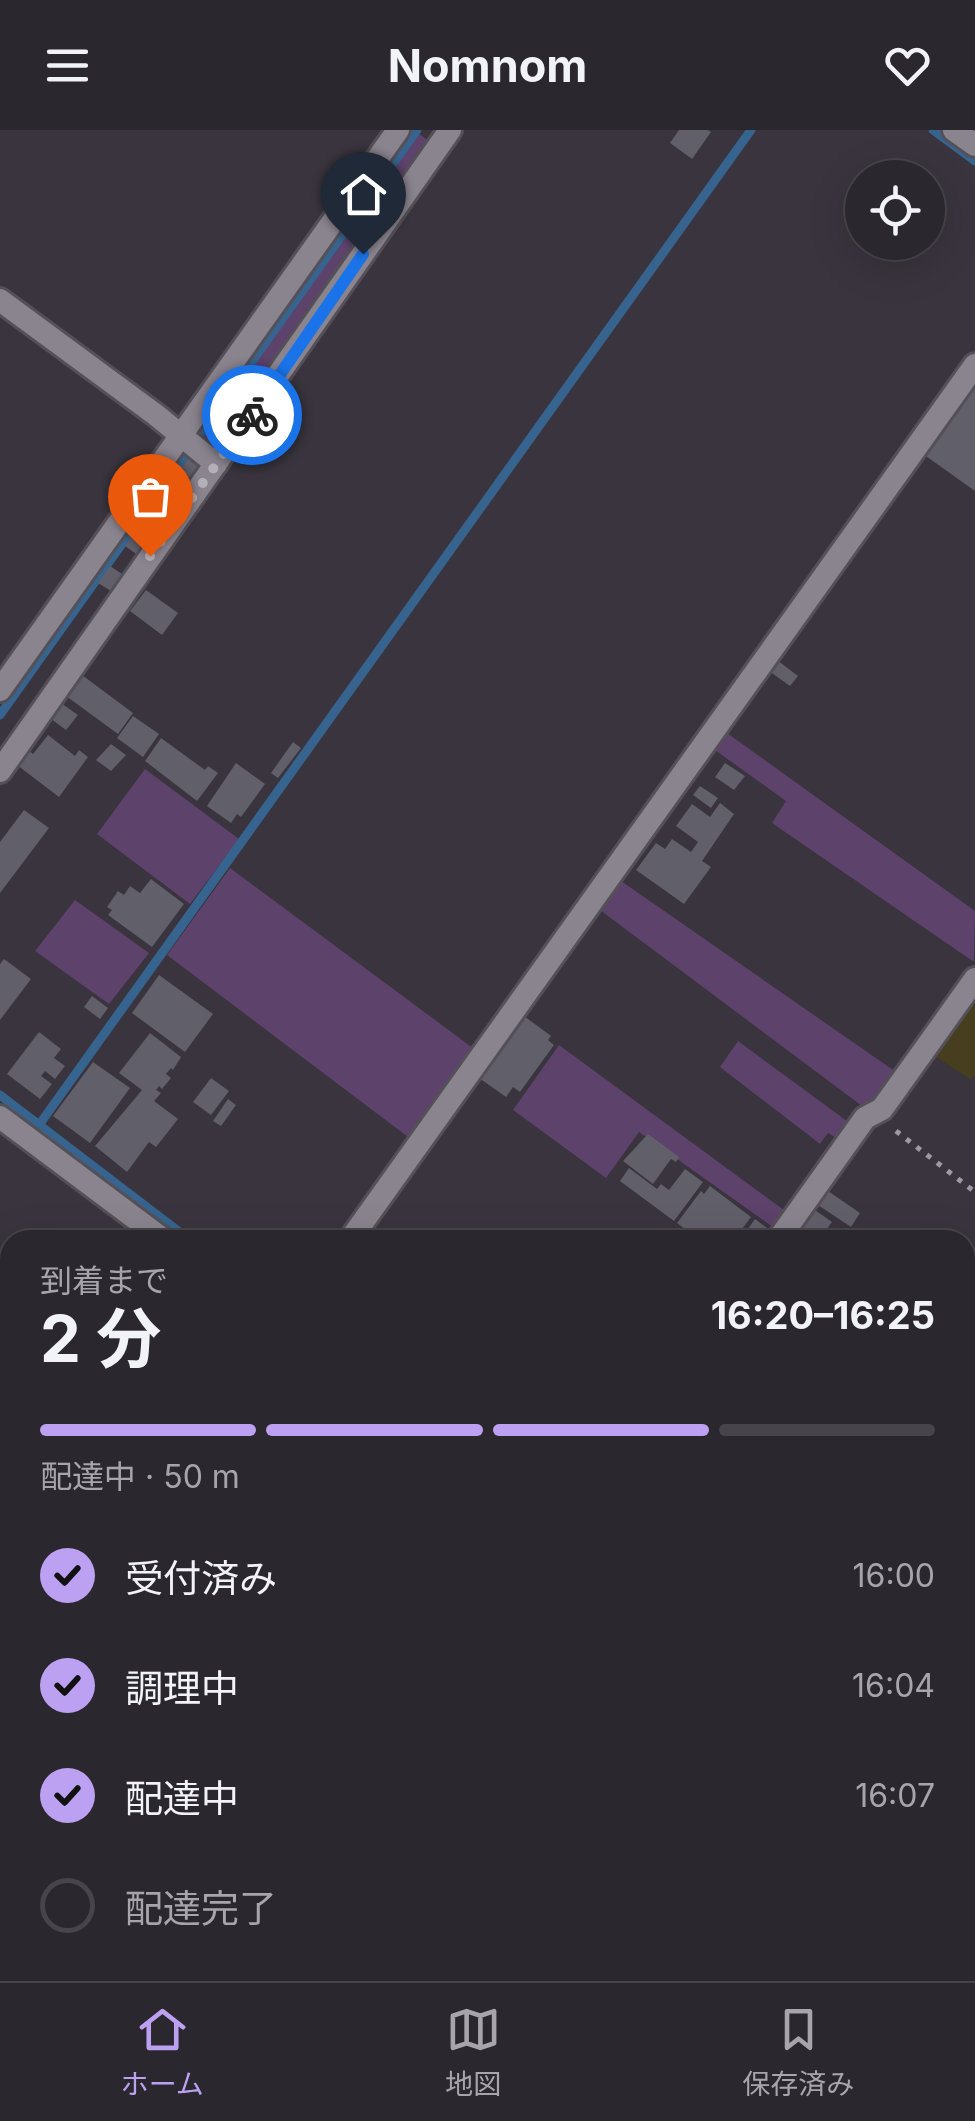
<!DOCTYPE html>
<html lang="ja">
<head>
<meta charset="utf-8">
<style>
	:root { --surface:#2b272e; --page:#37333a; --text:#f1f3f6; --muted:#a6a5aa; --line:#47444a; --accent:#bca0f2 }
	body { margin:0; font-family:Inter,"Noto Sans JP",sans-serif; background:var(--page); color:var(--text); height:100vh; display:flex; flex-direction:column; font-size:38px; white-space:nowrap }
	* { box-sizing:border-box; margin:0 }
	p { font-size:32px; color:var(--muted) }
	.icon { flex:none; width:55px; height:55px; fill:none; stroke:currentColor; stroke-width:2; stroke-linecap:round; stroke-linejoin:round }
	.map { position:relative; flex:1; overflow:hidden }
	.drawer { position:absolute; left:0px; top:1100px; width:975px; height:752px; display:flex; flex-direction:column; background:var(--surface); border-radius:30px 30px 0 0; box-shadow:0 10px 40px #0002,0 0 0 2px var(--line) }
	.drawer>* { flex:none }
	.tools { position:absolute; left:845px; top:30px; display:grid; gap:20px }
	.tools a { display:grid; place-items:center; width:100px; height:100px; border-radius:50%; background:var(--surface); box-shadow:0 10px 40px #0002,0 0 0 2px var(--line); font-size:50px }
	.pin { position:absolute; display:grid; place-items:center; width:85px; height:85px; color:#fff; margin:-102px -42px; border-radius:50% 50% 50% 0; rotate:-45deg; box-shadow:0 0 10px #0007 }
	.pin .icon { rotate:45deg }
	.courier { position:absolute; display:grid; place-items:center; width:100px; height:100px; margin:-50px; border:8px solid #1a73e8; border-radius:50%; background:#fff; color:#222; box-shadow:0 2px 12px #0007 }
	.head em { font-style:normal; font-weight:700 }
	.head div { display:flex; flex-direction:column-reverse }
	.head { display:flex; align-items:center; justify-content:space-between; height:170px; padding:0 40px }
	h1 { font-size:65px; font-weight:700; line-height:75px }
	.bar { display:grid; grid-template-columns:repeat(4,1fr); gap:15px 10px; align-content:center; height:120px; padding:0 40px }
	.bar i { height:12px; border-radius:8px; background:var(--line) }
	.bar .on { background:var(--accent) }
	.bar p { grid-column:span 4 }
	ol { padding:0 40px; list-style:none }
	li { display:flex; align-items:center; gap:30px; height:110px }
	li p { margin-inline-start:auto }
	li .icon { padding:10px; border-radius:50%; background:var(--accent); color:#111; stroke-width:4 }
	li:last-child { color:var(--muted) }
	li i { width:55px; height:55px; border:5px solid var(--line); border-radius:50% }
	header { display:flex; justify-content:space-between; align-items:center; height:130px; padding:0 40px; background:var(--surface); font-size:45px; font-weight:700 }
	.dock { display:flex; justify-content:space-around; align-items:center; height:140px; border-top:2px solid var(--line); background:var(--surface); font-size:28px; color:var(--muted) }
	.dock a { display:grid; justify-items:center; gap:5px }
	.dock .on { color:var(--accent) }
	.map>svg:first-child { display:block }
</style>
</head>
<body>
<header><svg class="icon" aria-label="menu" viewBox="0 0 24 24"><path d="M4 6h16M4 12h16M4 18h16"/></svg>Nomnom<svg class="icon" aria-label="heart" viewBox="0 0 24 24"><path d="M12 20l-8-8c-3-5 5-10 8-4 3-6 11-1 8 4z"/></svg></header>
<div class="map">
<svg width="975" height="1851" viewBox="0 0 975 1851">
	<rect width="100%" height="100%" fill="#39343d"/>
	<path fill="#5d426c" d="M418,3L433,14L217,318L210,319L199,313Z
		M727,603L975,781L974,832L772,693L786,671L715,620Z
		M145,639L239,709L190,774L97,704Z
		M230,738L477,921L412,1010L167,825Z
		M621,751L896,942L866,979L600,780Z
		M75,770L149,823L109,874L35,821Z
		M738,911L851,994L840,1010L828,1003L820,1014L720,937Z
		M559,915L788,1083L777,1100L639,1002L606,1048L513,980Z"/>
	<path fill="#463e1e" d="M975,865V945L971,950L933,925Z"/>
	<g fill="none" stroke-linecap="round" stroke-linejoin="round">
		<path stroke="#36648e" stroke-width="9" d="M933,0L975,31
			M0,585L417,0
			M0,965L190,1110
			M39,995L751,0
			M965,1704L975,1712
			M660,1851L667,1842"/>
	</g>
	<path fill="#615f6a" d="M679,0H708L711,2L692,29L670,13Z
		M975,253V361L923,324Z
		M189,327L203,337L164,391L150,381Z
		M147,385L161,396L139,426L125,416Z
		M110,436L122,444L111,461L98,453Z
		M146,460L178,483L162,505L130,481Z
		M777,530L798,546L790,556L769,541Z
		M82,545L133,583L118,604L66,566Z
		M58,571L78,585L66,600L47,586Z
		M133,586L159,604L143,627L117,608Z
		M48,605L75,626L79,620L88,627L59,667L17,635L28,620L33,624Z
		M161,608L205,640L208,636L218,643L197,671L145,631Z
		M293,612L301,618L278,648L271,643Z
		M111,614L126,625L111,641L96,630Z
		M236,633L265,654L241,687L237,684L231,693L207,676Z
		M725,633L745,646L734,660L715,647Z
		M700,656L718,668L711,678L693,665Z
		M720,673L734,684L702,731L711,737L684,774L636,740L656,713L665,719L672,709L691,722L698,712L676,696L692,674L710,687Z
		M24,680L49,698L0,763V712Z
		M151,749L184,774L152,817L108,785L112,780L107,777L118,761L124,765L130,756L140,763Z
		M4,829L31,849L0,890V834Z
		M159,845L213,884L185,922L132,883Z
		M92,866L108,878L100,889L84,877Z
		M524,886L551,906L548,910L554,915L520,962L513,957L506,967L479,948Z
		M39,902L61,919L54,928L65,936L55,949L45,941L41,946L52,954L40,969L7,944Z
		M150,903L181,927L173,940L171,938L166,944L171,948L162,959L159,956L156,960L161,963L154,971L178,989L156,1017L149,1012L127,1042L95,1016L142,960L119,943Z
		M93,932L130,958L90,1013L53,986Z
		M211,948L229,961L211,985L193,972Z
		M228,969L236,975L221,996L213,991Z
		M648,1004L679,1027L676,1032L671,1029L653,1054L623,1031Z
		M629,1038L657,1059L661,1054L669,1060L685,1039L703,1052L674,1091L620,1051Z
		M710,1056L751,1087L734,1110H699L677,1093L701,1061L704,1064Z
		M828,1061L860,1083L851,1097L818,1075Z
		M815,1080L832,1092L819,1110H794Z
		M755,1089L775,1104L770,1110H754L745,1103Z
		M864,1842H905L917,1851H858Z"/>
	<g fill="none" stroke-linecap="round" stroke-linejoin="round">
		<defs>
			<path id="minor" d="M954,0L975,15
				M0,170L156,285L216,334
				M0,560L398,0
				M0,641L450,0
				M0,987L164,1110
				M350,1110L975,235
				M778,1110L865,988L882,979L975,849
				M965,1720L975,1728
				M285,1851L291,1842
				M972,1851L975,1847"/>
		</defs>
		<use href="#minor" stroke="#545057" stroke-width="28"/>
		<path stroke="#9e9aa1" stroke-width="5" stroke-dasharray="5 8" stroke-linecap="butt" d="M896,1001L975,1062
			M650,1851L657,1842"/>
		<use href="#minor" stroke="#8a848e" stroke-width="22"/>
	</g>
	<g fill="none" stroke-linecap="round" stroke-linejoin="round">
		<path stroke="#b4b0b7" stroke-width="10" stroke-dasharray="0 18" d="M150,426L252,285"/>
		<path stroke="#1a73e8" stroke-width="12" d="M252,285L363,124"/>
	</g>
</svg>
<div class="tools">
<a><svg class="icon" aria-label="locate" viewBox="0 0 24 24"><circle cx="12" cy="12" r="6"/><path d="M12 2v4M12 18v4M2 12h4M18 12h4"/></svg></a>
</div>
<div class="pin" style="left:150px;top:426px;background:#ea580c"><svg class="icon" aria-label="bag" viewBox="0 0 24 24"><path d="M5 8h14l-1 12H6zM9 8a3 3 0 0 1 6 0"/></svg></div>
<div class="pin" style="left:363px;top:124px;background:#1f2937"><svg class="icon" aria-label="home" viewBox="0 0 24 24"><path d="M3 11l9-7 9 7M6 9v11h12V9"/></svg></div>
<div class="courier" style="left:252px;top:285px"><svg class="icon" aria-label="bike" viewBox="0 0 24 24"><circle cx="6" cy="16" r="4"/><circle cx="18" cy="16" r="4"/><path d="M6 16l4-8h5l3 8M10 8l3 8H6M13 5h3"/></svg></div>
<section class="drawer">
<div class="head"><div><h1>2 分</h1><p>到着まで</p></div><em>16:20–16:25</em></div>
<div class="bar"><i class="on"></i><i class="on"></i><i class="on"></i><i></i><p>配達中 · 50 m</p></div>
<ol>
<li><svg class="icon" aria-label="check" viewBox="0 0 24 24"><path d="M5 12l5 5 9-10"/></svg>受付済み<p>16:00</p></li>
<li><svg class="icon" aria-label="check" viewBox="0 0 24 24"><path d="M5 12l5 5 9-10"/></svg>調理中<p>16:04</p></li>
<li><svg class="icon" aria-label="check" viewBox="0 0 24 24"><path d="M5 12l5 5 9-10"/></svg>配達中<p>16:07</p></li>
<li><i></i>配達完了</li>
</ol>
</section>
</div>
<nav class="dock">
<a class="on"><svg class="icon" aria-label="home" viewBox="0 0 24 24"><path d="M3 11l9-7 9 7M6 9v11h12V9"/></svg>ホーム</a>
<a><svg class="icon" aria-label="map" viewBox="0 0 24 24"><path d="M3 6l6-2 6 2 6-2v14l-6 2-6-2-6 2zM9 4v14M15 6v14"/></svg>地図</a>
<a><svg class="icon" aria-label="saved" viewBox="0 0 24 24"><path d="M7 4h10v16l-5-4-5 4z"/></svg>保存済み</a>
</nav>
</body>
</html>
